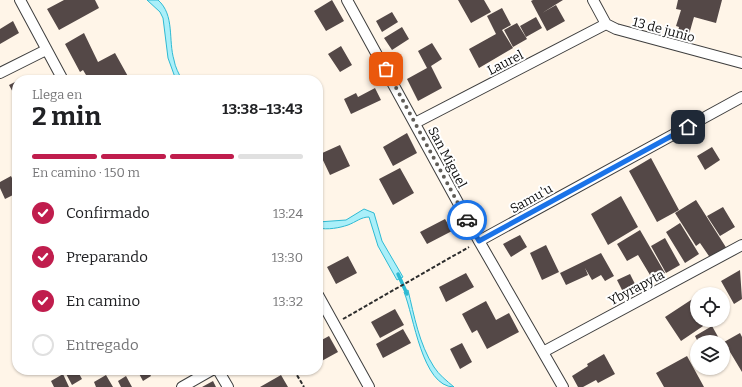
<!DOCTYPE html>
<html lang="es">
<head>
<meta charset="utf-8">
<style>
	:root { --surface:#fff; --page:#f2f2f2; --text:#202124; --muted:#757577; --line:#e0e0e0; --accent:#c01d4d }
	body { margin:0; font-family:Bitter,serif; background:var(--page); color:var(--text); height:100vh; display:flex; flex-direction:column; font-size:15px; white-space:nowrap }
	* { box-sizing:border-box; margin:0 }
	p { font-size:13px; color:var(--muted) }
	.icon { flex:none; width:22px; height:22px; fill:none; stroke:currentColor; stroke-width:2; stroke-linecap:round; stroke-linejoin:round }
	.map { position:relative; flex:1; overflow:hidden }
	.panel { position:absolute; left:12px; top:75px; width:311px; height:300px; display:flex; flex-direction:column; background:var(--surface); border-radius:16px; box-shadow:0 1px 3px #0004 }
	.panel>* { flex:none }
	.tools { position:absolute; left:690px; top:287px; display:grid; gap:8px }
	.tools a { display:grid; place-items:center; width:40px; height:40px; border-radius:50%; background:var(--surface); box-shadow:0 1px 3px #0004; font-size:20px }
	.pin { position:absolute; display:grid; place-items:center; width:34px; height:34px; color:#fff; margin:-17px; border-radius:8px; box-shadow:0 2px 6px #0006 }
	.courier { position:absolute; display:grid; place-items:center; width:40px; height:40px; margin:-20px; border:3px solid #1a73e8; border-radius:50%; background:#fff; color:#222; box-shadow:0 1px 5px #0007 }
	.headline em { font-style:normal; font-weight:700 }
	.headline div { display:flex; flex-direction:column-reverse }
	.headline { display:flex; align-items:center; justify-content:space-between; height:68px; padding:0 20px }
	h1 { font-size:26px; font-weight:700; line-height:30px }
	.bar { display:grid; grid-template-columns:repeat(4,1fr); gap:6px 4px; align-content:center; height:48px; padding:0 20px }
	.bar i { height:5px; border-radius:3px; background:var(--line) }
	.bar .active { background:var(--accent) }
	.bar p { grid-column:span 4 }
	ol { padding:0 20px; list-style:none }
	li { display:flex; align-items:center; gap:12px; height:44px }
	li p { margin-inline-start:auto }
	li .icon { padding:4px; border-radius:50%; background:var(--accent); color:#fff; stroke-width:4 }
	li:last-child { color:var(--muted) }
	li i { width:22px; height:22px; border:2px solid var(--line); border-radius:50% }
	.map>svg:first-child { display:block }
</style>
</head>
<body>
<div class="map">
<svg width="742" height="387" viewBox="0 0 742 387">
	<rect width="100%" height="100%" fill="#fff5e8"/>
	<path fill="#aaeff9" stroke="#2ebad3" d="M147,0H158C175,15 168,40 174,60C175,67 179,74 182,80H176L168,58L163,18L160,12Z
		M364,209L374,213L382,241L403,277L397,280L378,246L369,217C361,217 356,222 348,225C339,228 328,230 318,228V222L346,220Z
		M408,290C414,315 419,344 434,367C439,375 447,381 454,387C422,387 414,316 404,292Z"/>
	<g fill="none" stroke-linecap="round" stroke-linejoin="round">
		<path stroke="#2ebad3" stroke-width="3.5" d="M398,274L407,294"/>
	</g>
	<path fill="#544847" d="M64,0H95L99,8L59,30L47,9Z
		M332,0L344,21L326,31L314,11Z
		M458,0H484L491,12L471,23Z
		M533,0H563L542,13L556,5L565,21L547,31L531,1Z
		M678,0H722L716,23L694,17L688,38L677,34L679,27L676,26L681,10L676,9Z
		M502,8L511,25L502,30L513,48L479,68L469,49L496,34L487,16Z
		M392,12L398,22L382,32L376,21Z
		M536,17L542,28L526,37L520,26Z
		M13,21L19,33L0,44V29Z
		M517,23L527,39L513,47L504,30Z
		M402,27L409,39L392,50L384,38Z
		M84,33L98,62L115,53L130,80H89L83,70L80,72L65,44Z
		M432,43L442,59L431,66L442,88L418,101L407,79L427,68L418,51Z
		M341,46L352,65L340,72L328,54Z
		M17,81V100L9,85Z
		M375,88L381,100L351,114L344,99L356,93L358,97Z
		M407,133L417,153L393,166L383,147Z
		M340,145L350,166L330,175L320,154Z
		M712,147L720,160L705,170L697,156Z
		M651,158L679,210L657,222L629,171Z
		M400,168L414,193L393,205L379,179Z
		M11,176L17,188V193L5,199L0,188V182Z
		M621,196L638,227L608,245L591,214Z
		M696,200L727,249L711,259L700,243L696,246L675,213Z
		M723,207L735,227L720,236L707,216Z
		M445,219L452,231L427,244L420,232Z
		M680,223L699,254L685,263L666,232Z
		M640,230L665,273L653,280L638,255L627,261L617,244Z
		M520,235L527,247L511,257L503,244Z
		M665,238L680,265L666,273L651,246Z
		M546,245L559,272L542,280L530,253Z
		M601,253L614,276L605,281L601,275L592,280L585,268L588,275L566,285L560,273Z
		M348,256L357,273L336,284L327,267Z
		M740,270L742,299L734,304L721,281Z
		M466,273L474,287L446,302L439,287Z
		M630,274L638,290L625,296L617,280Z
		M697,296V320H712L681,341L665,317Z
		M486,301L496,320L509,313L519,332L487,349L477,330L472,333L462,314Z
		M395,309L404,325L380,338L371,322Z
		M712,326L721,342H698L695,336Z
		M403,329L411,343L383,358L376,344Z
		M740,333L742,337V372L724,342Z
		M329,336L338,352L318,363V342Z
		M462,343L472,362L460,369L450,349Z
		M604,354L615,374L598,383L596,380L583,387H578L572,376L588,366L587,364Z
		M687,356L704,387H664L656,373Z
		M64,370H77L82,379L72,385Z
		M137,370H148L151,376L143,381Z
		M63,374L69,387H54L51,381Z
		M106,375L113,387H96L94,382Z
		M281,375L288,387H260Z
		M126,376L132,387H121L118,381Z
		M213,381L216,387H202Z"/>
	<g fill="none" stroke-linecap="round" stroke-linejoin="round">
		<defs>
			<path id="minor" d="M20,0L63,80
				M347,0L479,241L563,387
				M593,0L606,24L616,29L742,63
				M0,73L46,50
				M415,123L606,24
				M479,241L742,97
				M318,295L369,387
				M543,352L742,245
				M218,370L228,387
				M182,387L212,370"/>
		</defs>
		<use href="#minor" stroke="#3e3e3e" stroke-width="12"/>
		<path stroke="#2d2d2d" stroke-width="2" stroke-dasharray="4 2" stroke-linecap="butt" d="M343,319L469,247
			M294,370L304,387"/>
		<use href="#minor" stroke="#fff" stroke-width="10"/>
	</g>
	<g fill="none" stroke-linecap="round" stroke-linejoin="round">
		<path stroke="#605d58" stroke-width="4" stroke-dasharray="0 7.2" d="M386,69L467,220"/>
		<path stroke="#1a73e8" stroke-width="5" d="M467,220L479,241L688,127"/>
	</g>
	<g text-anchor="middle" stroke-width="4" stroke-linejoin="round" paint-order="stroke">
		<g font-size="13" fill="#0b0b0b" stroke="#fff">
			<text transform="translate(664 29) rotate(15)" y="5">13 de junio</text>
			<text transform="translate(505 62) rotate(-27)" y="5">Laurel</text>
			<text transform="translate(448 157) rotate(62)" y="5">San Miguel</text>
			<text transform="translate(531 198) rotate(-29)" y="5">Samu'u</text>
			<text transform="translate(636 287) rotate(-28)" y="5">Ybyrapyta</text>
		</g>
	</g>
</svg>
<div class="tools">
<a><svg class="icon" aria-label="locate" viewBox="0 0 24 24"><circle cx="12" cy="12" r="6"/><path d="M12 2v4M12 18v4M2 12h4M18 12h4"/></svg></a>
<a><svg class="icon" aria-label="layers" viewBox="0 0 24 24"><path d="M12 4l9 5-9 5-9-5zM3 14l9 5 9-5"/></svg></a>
</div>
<div class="pin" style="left:386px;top:69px;background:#ea580c"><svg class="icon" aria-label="bag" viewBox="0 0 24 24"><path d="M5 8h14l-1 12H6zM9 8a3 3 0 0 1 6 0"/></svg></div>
<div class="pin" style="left:688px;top:127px;background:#1f2937"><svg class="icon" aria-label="home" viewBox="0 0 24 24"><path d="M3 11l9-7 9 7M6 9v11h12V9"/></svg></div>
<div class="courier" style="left:467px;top:220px"><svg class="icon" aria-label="car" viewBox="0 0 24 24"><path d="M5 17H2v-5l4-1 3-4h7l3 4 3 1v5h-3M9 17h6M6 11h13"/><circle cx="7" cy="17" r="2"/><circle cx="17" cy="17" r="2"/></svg></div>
<section class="panel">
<div class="headline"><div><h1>2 min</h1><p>Llega en</p></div><em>13:38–13:43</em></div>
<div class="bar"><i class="active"></i><i class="active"></i><i class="active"></i><i></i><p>En camino · 150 m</p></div>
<ol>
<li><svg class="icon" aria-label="check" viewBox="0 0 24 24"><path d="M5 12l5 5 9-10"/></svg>Confirmado<p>13:24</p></li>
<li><svg class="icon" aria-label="check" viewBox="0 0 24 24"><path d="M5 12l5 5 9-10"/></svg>Preparando<p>13:30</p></li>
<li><svg class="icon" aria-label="check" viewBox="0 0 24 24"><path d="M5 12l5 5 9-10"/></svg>En camino<p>13:32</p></li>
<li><i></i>Entregado</li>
</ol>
</section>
</div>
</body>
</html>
